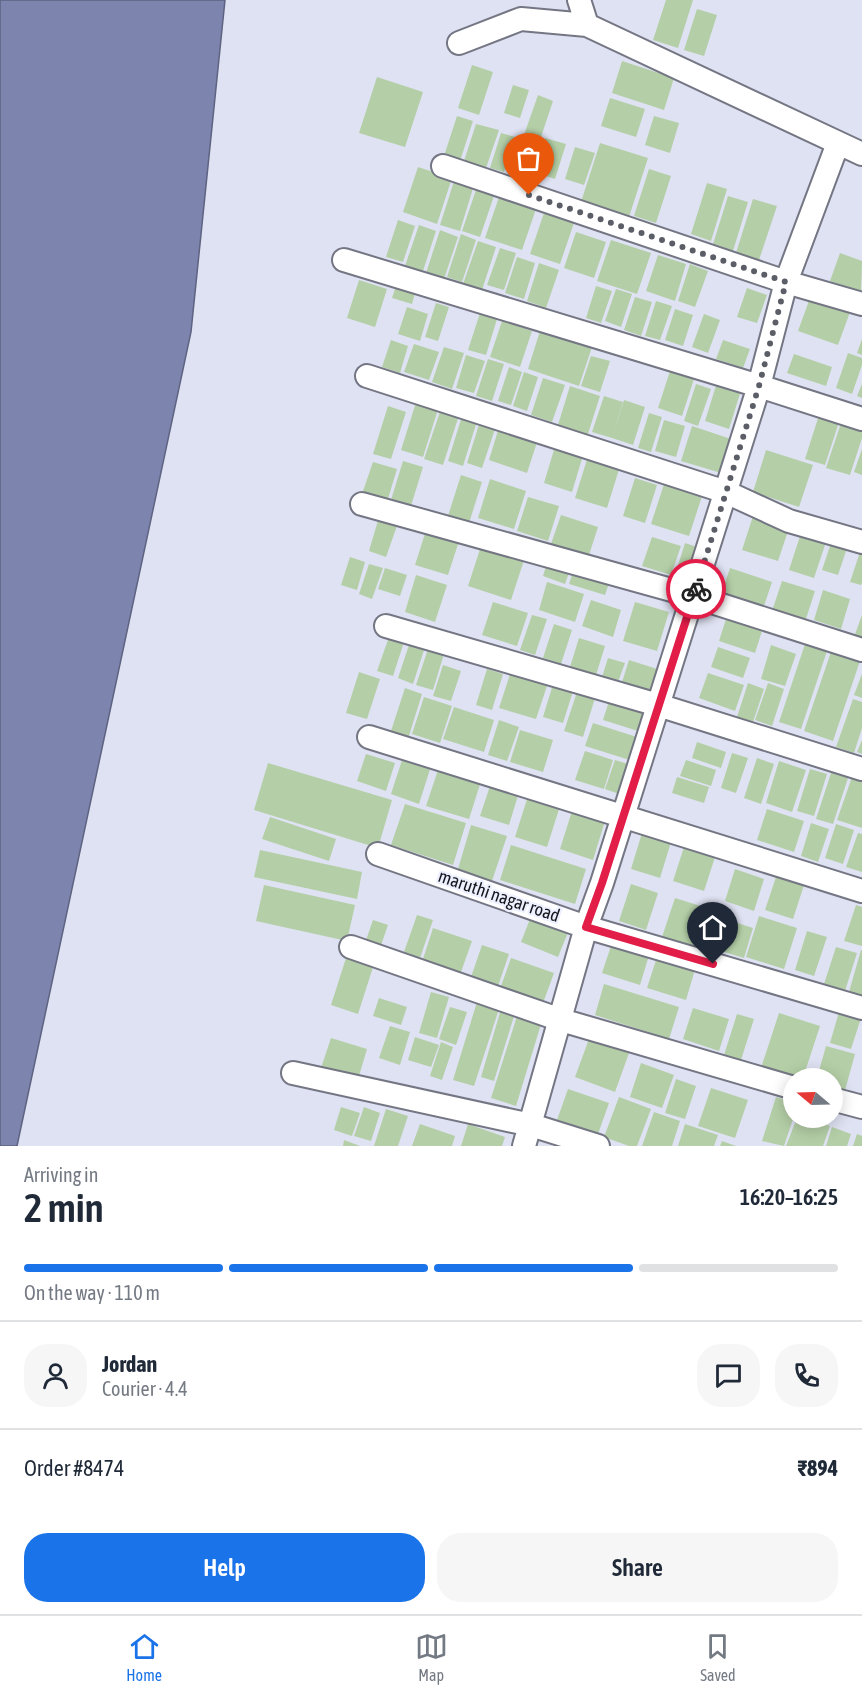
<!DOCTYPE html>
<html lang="en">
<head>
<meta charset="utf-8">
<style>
	:root { --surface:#fff; --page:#f6f6f7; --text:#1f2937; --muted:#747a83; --line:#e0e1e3; --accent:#1a73e8 }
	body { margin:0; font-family:"Asap Condensed",sans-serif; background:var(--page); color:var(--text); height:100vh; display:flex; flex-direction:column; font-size:22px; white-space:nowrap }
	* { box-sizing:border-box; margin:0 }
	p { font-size:20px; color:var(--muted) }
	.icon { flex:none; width:33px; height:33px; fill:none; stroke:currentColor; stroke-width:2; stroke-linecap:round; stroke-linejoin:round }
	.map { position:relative; height:1146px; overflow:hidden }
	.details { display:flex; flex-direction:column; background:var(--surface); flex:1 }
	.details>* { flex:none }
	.needle { width:39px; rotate:289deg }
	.buttons { position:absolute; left:783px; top:1068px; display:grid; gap:12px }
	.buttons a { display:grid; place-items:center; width:60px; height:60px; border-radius:50%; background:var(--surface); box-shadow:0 3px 15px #0003; font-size:30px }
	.pin { position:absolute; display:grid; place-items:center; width:51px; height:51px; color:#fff; margin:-62px -26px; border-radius:50% 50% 50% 0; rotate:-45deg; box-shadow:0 0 6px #0007 }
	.pin .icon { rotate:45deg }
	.courier { position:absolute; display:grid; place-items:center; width:60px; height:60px; margin:-30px; border:4px solid #e11d48; border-radius:50%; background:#fff; color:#222; box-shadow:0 2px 8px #0007 }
	.summary em { font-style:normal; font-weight:600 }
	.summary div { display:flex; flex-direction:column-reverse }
	.summary { display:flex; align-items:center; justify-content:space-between; height:102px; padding:0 24px }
	h1 { font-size:39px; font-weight:600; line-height:45px }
	.bar { display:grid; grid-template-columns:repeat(4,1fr); gap:9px 6px; align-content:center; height:72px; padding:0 24px }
	.bar i { height:8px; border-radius:4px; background:var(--line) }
	.bar .active { background:var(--accent) }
	.bar p { grid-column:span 4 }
	.line { display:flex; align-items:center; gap:15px; padding:0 24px; border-top:2px solid var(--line) }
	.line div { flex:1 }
	.round { display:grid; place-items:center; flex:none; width:63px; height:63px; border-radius:24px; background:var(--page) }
	.button { display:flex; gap:12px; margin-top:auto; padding:12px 24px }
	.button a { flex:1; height:69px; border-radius:24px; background:var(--accent); color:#fff; font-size:24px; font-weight:600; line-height:69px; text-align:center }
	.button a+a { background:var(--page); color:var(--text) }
	.menu { display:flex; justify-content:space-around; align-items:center; height:84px; border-top:2px solid var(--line); background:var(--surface); font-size:16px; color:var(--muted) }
	.menu a { display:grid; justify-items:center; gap:3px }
	.menu .active { color:var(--accent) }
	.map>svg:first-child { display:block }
</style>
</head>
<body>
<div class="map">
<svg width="862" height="1146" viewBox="0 0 862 1146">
	<rect width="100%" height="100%" fill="#dfe2f2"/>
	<path fill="#7d84ad" stroke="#5e6382" stroke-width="1.5" d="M0,0H225L191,332L17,1146H0Z"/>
	<path fill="#b4cfa7" d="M666,0H693L678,48L653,40Z
		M697,9L717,15L704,56L684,50Z
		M622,61L674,78L664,110L612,93Z
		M472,65L493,72L479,115L458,108Z
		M377,77L423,92L405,147L359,133Z
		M513,85L529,90L520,118L504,113Z
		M538,95L553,101L540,140L524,135Z
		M610,98L645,109L636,137L601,126Z
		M457,116L473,121L460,161L444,156Z
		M654,116L679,123L670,153L645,145Z
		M476,124L499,130L486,168L464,161Z
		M501,133L515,137L504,172L490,168Z
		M545,138L566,144L555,179L534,172Z
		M517,140L537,145L526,178L507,172Z
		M600,143L648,158L629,217L581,202Z
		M575,147L595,153L584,185L565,179Z
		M418,167L452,178L437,224L403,212Z
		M649,169L671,176L656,223L634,216Z
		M455,178L474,185L460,231L440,225Z
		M707,183L727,189L711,241L691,234Z
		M477,187L495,193L480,237L462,231Z
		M500,194L537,206L522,250L485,238Z
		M728,196L748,202L733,251L713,244Z
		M753,199L777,206L758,263L735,256Z
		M545,210L575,220L560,264L530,254Z
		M398,220L415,226L403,262L386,257Z
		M419,225L436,231L423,271L405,266Z
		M440,230L458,237L444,279L426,273Z
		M576,232L606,242L594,278L564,268Z
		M461,234L476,240L462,282L447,277Z
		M611,240L651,253L637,294L597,281Z
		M478,241L496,247L482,290L463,284Z
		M500,248L516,253L504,290L487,285Z
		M840,253L862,261L861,292L830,281Z
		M658,255L686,264L675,301L646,291Z
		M517,257L535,263L524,299L505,293Z
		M539,263L559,270L546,308L527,301Z
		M690,264L708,271L695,307L678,301Z
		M359,280L387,289L375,327L347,318Z
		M398,280L417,286L412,304L392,298Z
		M596,286L612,291L601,323L586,318Z
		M747,288L767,295L757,323L737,317Z
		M616,289L632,294L621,327L605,321Z
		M635,297L652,302L641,336L624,330Z
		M810,298L850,312L838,345L798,331Z
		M656,301L672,306L660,340L645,336Z
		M436,303L449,307L438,341L425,337Z
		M407,307L428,314L420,341L398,334Z
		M675,309L693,315L683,346L665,340Z
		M480,313L497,319L486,355L468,350Z
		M704,314L720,320L708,353L692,347Z
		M502,321L532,331L520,367L490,357Z
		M540,331L592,347L579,386L528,369Z
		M862,339V355L857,353Z
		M391,340L408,346L400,373L382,367Z
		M723,340L750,349L743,368L716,359Z
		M414,344L439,352L429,380L404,372Z
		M444,347L464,353L452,389L432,382Z
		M848,353L862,358V365L852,394L836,388Z
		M794,354L832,367L826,386L787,373Z
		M466,355L485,361L474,393L456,388Z
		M591,356L610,361L600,392L581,386Z
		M488,359L504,364L492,401L476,396Z
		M672,365L696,373L682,416L658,408Z
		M509,367L522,372L511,405L498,401Z
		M524,372L538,377L527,411L513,406Z
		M719,376L743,384L729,429L705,421Z
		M543,378L565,385L552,422L531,415Z
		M696,384L711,389L698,426L684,421Z
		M862,384V398L857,396Z
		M570,386L600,396L587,437L557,428Z
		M418,396L440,403L423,457L401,450Z
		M604,396L623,402L612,438L592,432Z
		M624,400L645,407L633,445L612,438Z
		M443,403L461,409L443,465L424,459Z
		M388,406L406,412L391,459L373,454Z
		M820,412L840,419L825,465L805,459Z
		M463,413L478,418L463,466L448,461Z
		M649,413L662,417L651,452L638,448Z
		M843,417L862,423V438L850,475L826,468Z
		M481,418L497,423L482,468L467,463Z
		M664,420L685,426L676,457L655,451Z
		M500,424L539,436L527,473L489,460Z
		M692,426L731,439L721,473L681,461Z
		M556,443L584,452L572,492L544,483Z
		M862,449V475L854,472Z
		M766,450L813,465L799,507L753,492Z
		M589,453L621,463L607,508L575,498Z
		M403,461L423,467L410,509L390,503Z
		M373,462L397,469L387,502L362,494Z
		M461,475L482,482L469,523L448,516Z
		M635,478L657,485L645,523L623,516Z
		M666,478L704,490L689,536L651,524Z
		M490,479L526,491L514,529L478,518Z
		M528,497L559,506L548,541L517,531Z
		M754,513L790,525L778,561L742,550Z
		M561,515L598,527L589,555L551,544Z
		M379,517L398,523L386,557L369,551Z
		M428,524L461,535L448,575L415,565Z
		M801,533L826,542L814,578L789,570Z
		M652,537L681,546L671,575L642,566Z
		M833,537L849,542L838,575L822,570Z
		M483,540L526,554L511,600L468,586Z
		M685,543L706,550L694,587L673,581Z
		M862,546V583L861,585L850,582Z
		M350,557L365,562L357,590L341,585Z
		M547,563L570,570L565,584L543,576Z
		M369,564L383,568L372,599L359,594Z
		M385,568L407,575L400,596L378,589Z
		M730,568L772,582L763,609L721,595Z
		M574,569L610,580L605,595L569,584Z
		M416,575L447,585L435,622L405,612Z
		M782,581L815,591L803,628L770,617Z
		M547,582L584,594L575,622L539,610Z
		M823,590L850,599L841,629L814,620Z
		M591,600L621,610L613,637L582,626Z
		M493,602L528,613L517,646L482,635Z
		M635,602L669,612L657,651L623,641Z
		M532,615L547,619L535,655L520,650Z
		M862,615V640L854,637Z
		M726,619L762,631L755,653L719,641Z
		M554,624L572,630L561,664L543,658Z
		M389,637L404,642L393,676L377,671Z
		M579,638L605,646L596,675L570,667Z
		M807,638L829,645L801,729L779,722Z
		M410,642L425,647L413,684L398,678Z
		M771,645L796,654L785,686L761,679Z
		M833,646L862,655L833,741L804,731Z
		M718,647L750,658L743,678L711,667Z
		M428,649L444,654L433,690L416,685Z
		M608,658L625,663L618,682L602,677Z
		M629,660L657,669L650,691L622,682Z
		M443,665L461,671L451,701L433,696Z
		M512,668L549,680L536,719L499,708Z
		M487,669L503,674L492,710L476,705Z
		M359,672L380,679L367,719L346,713Z
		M708,673L744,685L735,711L699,698Z
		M862,674V698L854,695Z
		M554,681L574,688L563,723L543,717Z
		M748,683L764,689L753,722L737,717Z
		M768,683L784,689L772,726L755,720Z
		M405,688L422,694L408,739L390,734Z
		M577,692L595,698L583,737L564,731Z
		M424,697L452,706L440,743L412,734Z
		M610,698L645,709L638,731L603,720Z
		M853,699L862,702V728L854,753L836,747Z
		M454,707L494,720L484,752L443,739Z
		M499,720L519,727L507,761L488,755Z
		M593,723L643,739L636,762L585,746Z
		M520,730L553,740L543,772L510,762Z
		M862,740V754L857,752Z
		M697,742L726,752L721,768L692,758Z
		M585,751L613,760L604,789L575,780Z
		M732,753L748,758L736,793L721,788Z
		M366,754L395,763L386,791L357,781Z
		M404,754L432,763L419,804L391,794Z
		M757,758L774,764L761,804L744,798Z
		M615,760L631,765L622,795L605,789Z
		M686,760L716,770L711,786L680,776Z
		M779,761L806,770L792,812L766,803Z
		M268,763L392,800L378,848L254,810Z
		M440,764L482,778L469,819L426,806Z
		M810,769L827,774L814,816L797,811Z
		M832,770L849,775L833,824L816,819Z
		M853,774L862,777V828L837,820Z
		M677,777L709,787L704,803L672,793Z
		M492,780L520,789L509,825L480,816Z
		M529,793L561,803L547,847L515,837Z
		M405,804L466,823L453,865L391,845Z
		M767,809L804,821L794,852L757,840Z
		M572,811L605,821L593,860L560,849Z
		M270,817L336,839L329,861L262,839Z
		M811,823L829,829L818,862L801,856Z
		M836,824L854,830L843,864L825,858Z
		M471,825L507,836L492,881L458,869Z
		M642,833L671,842L660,878L631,869Z
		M858,833L862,834V872L846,867Z
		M685,844L716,854L704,891L673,881Z
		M511,845L586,869L575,904L500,880Z
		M260,850L362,872L357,899L254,877Z
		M735,869L764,879L754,911L725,901Z
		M777,874L805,882L793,919L765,910Z
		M631,884L658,893L646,930L619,921Z
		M264,885L355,905L347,941L256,921Z
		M675,898L710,909L698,948L662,937Z
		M856,905L862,907V946L844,941Z
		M532,914L569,930L558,957L521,942Z
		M417,915L433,920L420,958L404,952Z
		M759,916L797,928L784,969L746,957Z
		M373,920L388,925L379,951L364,946Z
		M731,921L753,928L744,958L721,951Z
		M433,928L472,941L461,972L423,959Z
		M807,931L827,937L814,976L795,970Z
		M613,940L650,952L640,985L602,973Z
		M482,945L509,954L497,989L470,980Z
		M836,947L857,953L845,991L824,984Z
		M861,950H862V996L849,992Z
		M658,954L696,966L686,1000L647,988Z
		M347,955L374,964L358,1014L331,1005Z
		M511,958L554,973L543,1003L500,989Z
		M604,984L679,1007L669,1039L595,1015Z
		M431,992L449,997L437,1038L419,1033Z
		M379,998L407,1007L401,1025L373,1016Z
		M477,1002L499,1009L474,1086L453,1080Z
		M450,1007L467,1012L456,1045L439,1039Z
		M693,1008L729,1019L719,1051L683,1039Z
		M501,1009L515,1013L494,1081L481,1077Z
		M839,1012L861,1018L851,1049L830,1043Z
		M518,1013L542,1021L516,1106L491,1098Z
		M779,1013L820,1026L803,1078H792L761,1068Z
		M737,1014L754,1019L741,1060L724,1055Z
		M390,1026L410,1032L400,1065L379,1058Z
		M415,1037L439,1045L431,1067L408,1060Z
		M331,1038L367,1049L356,1086L319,1074Z
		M589,1039L629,1053L615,1092L575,1077Z
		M441,1042L453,1047L442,1080L430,1076Z
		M826,1046L855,1054L844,1094L832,1090V1078H817Z
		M641,1063L674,1075L662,1108L630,1097Z
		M676,1079L696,1086L685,1119L665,1113Z
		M711,1088L748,1100L735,1138L698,1126Z
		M568,1089L609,1103L598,1134L557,1120Z
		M619,1097L651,1109L637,1146H629L604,1137Z
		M776,1097L794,1102V1116L784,1146L762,1141Z
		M341,1107L360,1113L352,1136L334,1130Z
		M364,1107L380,1113L371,1141L354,1136Z
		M386,1109L408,1116L398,1146H374Z
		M654,1112L680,1121L672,1146H642Z
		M797,1118H807L830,1126L823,1146H786Z
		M420,1124L455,1136L452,1146H412Z
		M468,1124L505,1137L502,1146H461Z
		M685,1124L718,1135L714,1146H678Z
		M832,1127L851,1134L847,1146H826Z
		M857,1134L862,1136V1146H853Z
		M344,1140L360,1146H343Z
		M722,1141L736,1146H720Z"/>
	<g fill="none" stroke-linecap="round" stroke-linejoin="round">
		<defs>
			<path id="street" d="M579,0L587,25
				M459,43L521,19L587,25L862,154
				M443,166L786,282L862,304
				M344,260L759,386L862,419
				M367,376L726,492L789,521L862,542
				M362,504L693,596L862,650
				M386,626L658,705L862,769
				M369,737L862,891
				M378,854L586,927L862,1008
				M351,947L561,1020L794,1088
				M293,1073L531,1125L598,1146
				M832,1099L862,1107
				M524,1146L586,927L602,883L759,386L786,282L838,143"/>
		</defs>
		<use href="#street" stroke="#747684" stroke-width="26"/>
		<use href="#street" stroke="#fff" stroke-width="22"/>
	</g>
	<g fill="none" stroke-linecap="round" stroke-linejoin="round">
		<path stroke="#5c5e67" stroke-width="6" stroke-dasharray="0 10.8" d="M529,195L786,282L759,386L696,589"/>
		<path stroke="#e11d48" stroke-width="8" d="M696,589L602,883L586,927L713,964"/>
	</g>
	<g text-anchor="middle" stroke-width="4.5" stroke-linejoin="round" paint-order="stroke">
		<g font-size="18" fill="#16171c" stroke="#edf0ff">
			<text transform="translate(499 896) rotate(19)" y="6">maruthi nagar road</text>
		</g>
	</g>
</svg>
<div class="buttons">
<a><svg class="needle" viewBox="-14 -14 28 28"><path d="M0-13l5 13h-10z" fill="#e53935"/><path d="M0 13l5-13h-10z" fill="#747a83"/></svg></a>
</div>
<div class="pin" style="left:529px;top:195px;background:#ea580c"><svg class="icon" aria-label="bag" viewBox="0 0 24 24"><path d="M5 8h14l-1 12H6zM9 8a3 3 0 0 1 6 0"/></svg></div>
<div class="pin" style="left:713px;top:964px;background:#1f2937"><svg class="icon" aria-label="home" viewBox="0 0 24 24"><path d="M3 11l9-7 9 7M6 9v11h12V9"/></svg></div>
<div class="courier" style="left:696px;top:589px"><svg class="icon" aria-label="bike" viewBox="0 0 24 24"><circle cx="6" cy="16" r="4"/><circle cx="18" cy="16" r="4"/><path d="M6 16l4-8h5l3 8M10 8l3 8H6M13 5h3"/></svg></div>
</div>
<section class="details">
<div class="summary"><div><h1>2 min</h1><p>Arriving in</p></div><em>16:20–16:25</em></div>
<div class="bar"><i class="active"></i><i class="active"></i><i class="active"></i><i></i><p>On the way · 110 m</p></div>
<div class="line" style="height:108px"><a class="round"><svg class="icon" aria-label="person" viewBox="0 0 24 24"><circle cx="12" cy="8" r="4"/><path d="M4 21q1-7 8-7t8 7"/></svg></a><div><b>Jordan</b><p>Courier · 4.4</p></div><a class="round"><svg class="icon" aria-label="chat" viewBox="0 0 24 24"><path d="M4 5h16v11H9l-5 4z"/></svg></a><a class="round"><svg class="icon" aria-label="phone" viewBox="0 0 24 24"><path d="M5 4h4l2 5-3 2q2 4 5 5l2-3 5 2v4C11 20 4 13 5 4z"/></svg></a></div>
<div class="line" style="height:78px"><div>Order #8474</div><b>₹894</b></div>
<div class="button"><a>Help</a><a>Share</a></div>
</section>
<nav class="menu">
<a class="active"><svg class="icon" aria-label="home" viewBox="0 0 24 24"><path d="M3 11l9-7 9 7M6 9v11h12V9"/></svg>Home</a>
<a><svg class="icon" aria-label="map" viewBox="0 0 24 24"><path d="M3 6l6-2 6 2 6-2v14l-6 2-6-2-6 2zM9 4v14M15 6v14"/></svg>Map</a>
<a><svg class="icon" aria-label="saved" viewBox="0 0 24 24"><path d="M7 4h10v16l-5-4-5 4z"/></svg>Saved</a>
</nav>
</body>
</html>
